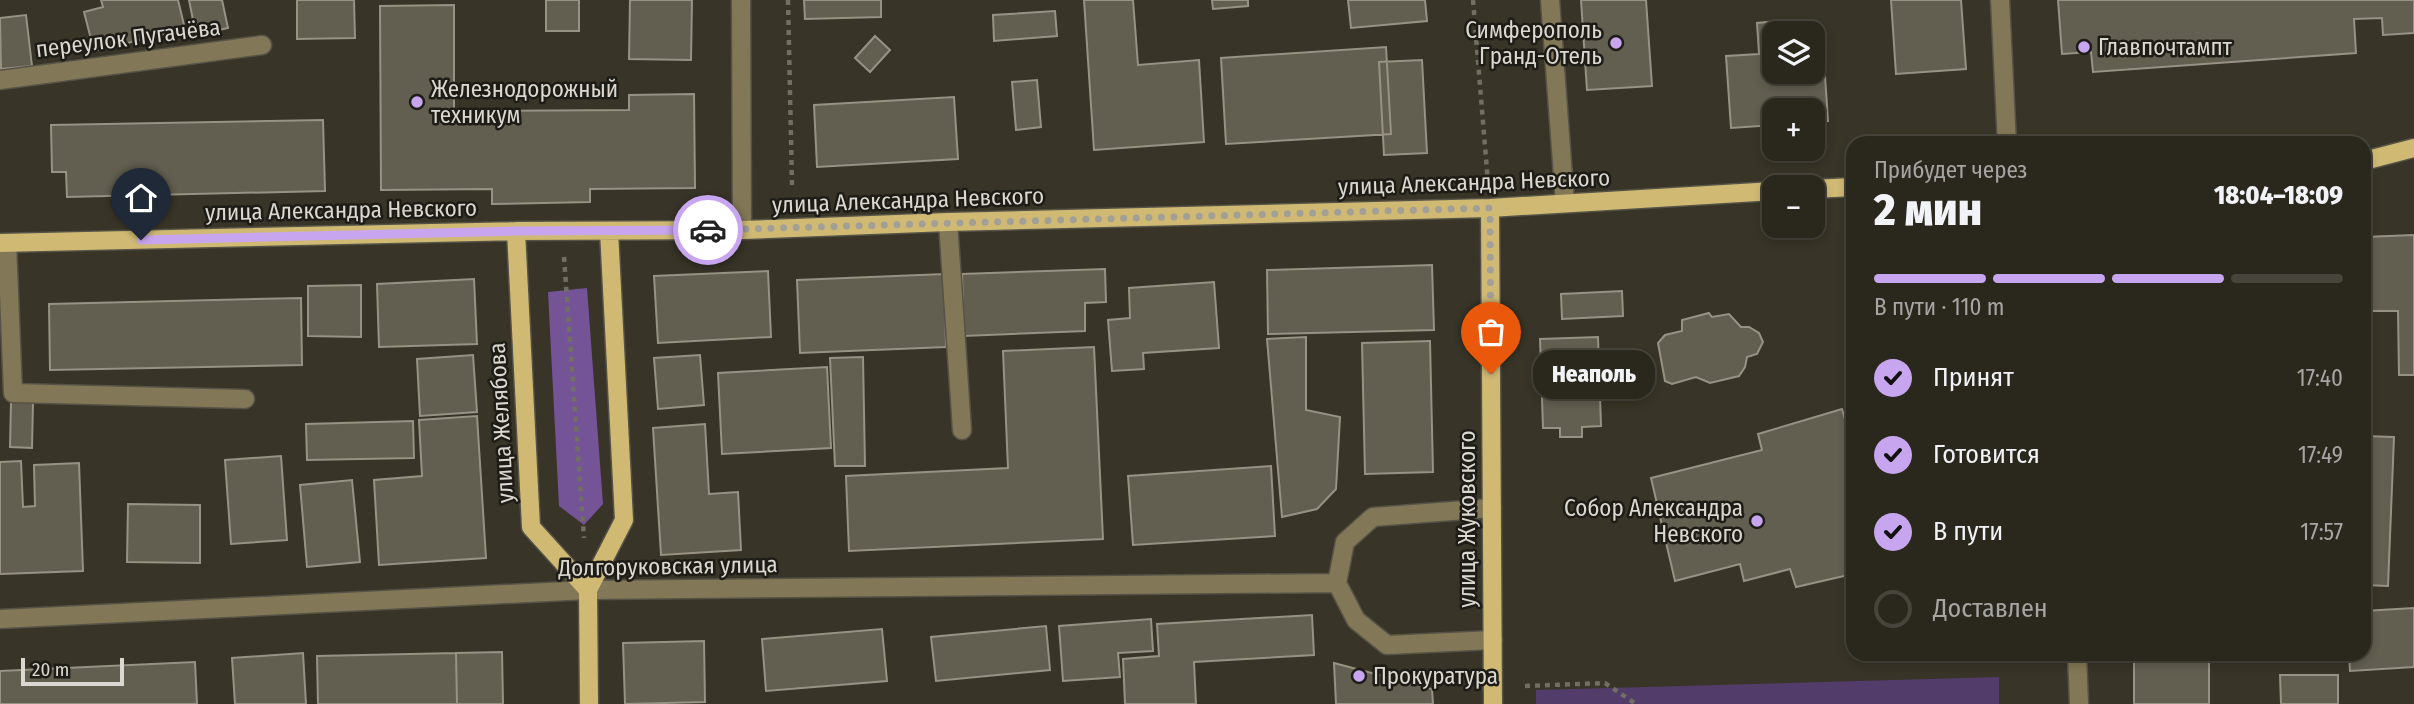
<!DOCTYPE html>
<html lang="ru">
<head>
<meta charset="utf-8">
<style>
	:root { --surface:#2a271d; --page:#322f26; --text:#f1f3f6; --muted:#a5a5a4; --line:#46443b; --accent:#c8a6ef }
	body { margin:0; font-family:"Fira Sans Condensed",sans-serif; background:var(--page); color:var(--text); height:100vh; display:flex; flex-direction:column; font-size:26px; white-space:nowrap }
	* { box-sizing:border-box; margin:0 }
	p { font-size:23px; color:var(--muted) }
	.icon { flex:none; width:38px; height:38px; fill:none; stroke:currentColor; stroke-width:2; stroke-linecap:round; stroke-linejoin:round }
	.map { position:relative; flex:1; overflow:hidden }
	.side { position:absolute; left:1846px; top:136px; width:525px; height:525px; display:flex; flex-direction:column; background:var(--surface); border-radius:21px; box-shadow:0 4px 10px #0003,0 0 0 2px var(--line) }
	.side>* { flex:none }
	.tools { position:absolute; left:1762px; top:21px; display:grid; gap:14px }
	.tools a { display:grid; place-items:center; width:63px; height:63px; border-radius:14px; background:var(--surface); box-shadow:0 4px 10px #0003,0 0 0 2px var(--line); font-size:35px }
	.scale { position:absolute; left:21px; bottom:18px; width:103px; box-sizing:border-box; padding-left:7px; border:4px solid #dbd8d1; border-top:0; font-size:19px; line-height:24px; white-space:nowrap; color:#dbd8d1; -webkit-text-stroke:5px #1d1c16; paint-order:stroke }
	.pin { position:absolute; display:grid; place-items:center; width:60px; height:60px; color:#fff; margin:-72px -30px; border-radius:50% 50% 50% 0; rotate:-45deg; box-shadow:0 0 7px #0007 }
	.pin .icon { rotate:45deg }
	.courier { position:absolute; display:grid; place-items:center; width:70px; height:70px; margin:-35px; border:5px solid #c8a6ef; border-radius:50%; background:#fff; color:#222; box-shadow:0 2px 9px #0007 }
	.bubble { position:absolute; height:49px; border-radius:21px; background:var(--surface); box-shadow:0 4px 10px #0003,0 0 0 2px var(--line); font-size:23px; font-weight:800; line-height:49px; text-align:center }
	.head em { font-style:normal; font-weight:800 }
	.head div { display:flex; flex-direction:column-reverse }
	.head { display:flex; align-items:center; justify-content:space-between; height:119px; padding:0 28px }
	h1 { font-size:46px; font-weight:800; line-height:52px }
	.bar { display:grid; grid-template-columns:repeat(4,1fr); gap:10px 7px; align-content:center; height:84px; padding:0 28px }
	.bar i { height:9px; border-radius:5px; background:var(--line) }
	.bar .current { background:var(--accent) }
	.bar p { grid-column:span 4 }
	ol { padding:0 28px; list-style:none }
	li { display:flex; align-items:center; gap:21px; height:77px }
	li p { margin-inline-start:auto }
	li .icon { padding:7px; border-radius:50%; background:var(--accent); color:#111; stroke-width:4 }
	li:last-child { color:var(--muted) }
	li i { width:38px; height:38px; border:4px solid var(--line); border-radius:50% }
	.map>svg:first-child { display:block }
</style>
</head>
<body>
<div class="map">
<svg width="2414" height="704" viewBox="0 0 2414 704">
	<rect width="100%" height="100%" fill="#383427"/>
	<path fill="#523c6a" d="M1999,677V704H1536V690Z"/>
	<path fill="#745397" d="M587,288L603,504L584,525L559,506L548,292Z"/>
	<path fill="#625e50" stroke="#979283" stroke-width="2" d="M101,0H178L185,29L94,51L84,12L103,7Z
		M189,0H222L228,28L196,35Z
		M297,0H354L355,38L297,39Z
		M546,0H579V31H546Z
		M630,0H692L691,60L629,59Z
		M804,0H881V17L805,19Z
		M1084,0H1133L1138,65L1199,60L1204,142L1094,150Z
		M1212,0H1248V6L1213,9Z
		M1348,0H1425L1427,21L1351,28Z
		M1581,0H1646L1652,86L1587,90Z
		M1891,0H1961L1966,69L1896,74Z
		M2058,0H2414V33L2383,35L2382,18L2354,19L2356,53L2093,72L2091,52L2062,54Z
		M454,5V111L629,110V95L694,94L695,188L590,189V202L492,204V189L381,190L380,6Z
		M1055,11L1057,36L994,41L993,15Z
		M26,15L32,66L1,69L0,18Z
		M1788,20L1789,33H1774V72H1813V46L1823,45L1828,121L1813,122V110H1774V125L1731,128L1726,56L1759,54L1757,23Z
		M875,36L890,50L870,72L855,58Z
		M1386,47L1391,134L1226,144L1221,58Z
		M1422,60L1427,153L1384,155L1379,62Z
		M1037,80L1041,127L1016,130L1012,82Z
		M954,97L958,159L817,167L814,105Z
		M323,120L325,191L67,197L66,172H52L51,125Z
		M2414,235V375H2399L2398,311H2364V237Z
		M1432,265L1434,330L1268,334L1267,270Z
		M1105,269L1106,302L1085,303V331L964,336L962,274Z
		M768,271L771,337L658,343L654,276Z
		M944,274L946,347L800,353L797,280Z
		M474,279L477,344L379,347L377,284Z
		M1214,282L1219,348L1143,353L1144,369L1112,371L1108,320L1130,318L1129,288Z
		M361,285V337L308,336V286Z
		M1622,291L1623,316L1562,319L1561,294Z
		M301,298L302,365L50,370L49,304Z
		M1709,313L1712,317L1729,314L1741,327H1749L1759,333L1763,342L1757,354L1747,357L1745,367L1739,376L1710,383L1696,377L1672,384L1665,381L1658,343L1665,335L1682,331V320Z
		M1306,337V410L1340,417L1336,489L1317,509L1282,517L1267,339Z
		M1598,337L1601,426L1582,427V437H1560V428H1543L1540,339Z
		M1430,341L1433,472L1365,474L1362,343Z
		M1094,347L1103,539L849,551L846,476L1008,468L1003,351Z
		M473,355L477,412L420,416L417,359Z
		M700,355L704,405L658,409L654,358Z
		M863,357L865,466H835L830,358Z
		M827,367L831,448L722,454L718,373Z
		M11,402H33L32,448L10,447Z
		M1842,409L1849,433L1853,432V574L1796,587L1790,569L1744,581L1740,564L1675,581L1651,478L1762,450L1758,434Z
		M477,416L486,558L379,565L374,480L422,476L419,420Z
		M413,421L414,458L307,460L306,424Z
		M705,424L709,494L738,492L741,550L661,555L653,428Z
		M2364,436L2394,437L2388,586L2364,585Z
		M281,456L287,540L231,544L225,460Z
		M21,461L23,507L35,506L34,465L79,463L83,571L0,574V462Z
		M1271,466L1275,536L1133,545L1128,476Z
		M352,480L360,562L307,567L300,485Z
		M128,504L200,505V563L127,562Z
		M2414,608V667L2350,671L2349,654H2364V611Z
		M1312,615L1314,655L1194,662L1196,704H1125L1123,659L1159,656L1157,624Z
		M1151,619L1153,651L1118,653L1120,677L1063,681L1059,626Z
		M1046,626L1050,670L936,681L931,637Z
		M882,629L887,681L766,691L762,639Z
		M704,641L705,702L625,704L623,643Z
		M502,652L503,704H457L456,653Z
		M303,653L306,704H235L232,658Z
		M456,653L457,704H318L317,656Z
		M2134,654H2209V704H2134Z
		M195,662L197,704H0V671Z
		M1334,663L1432,689L1433,704H1336Z
		M2280,675H2338V704H2281Z"/>
	<g fill="none" stroke-linecap="round" stroke-linejoin="round">
		<defs>
			<path id="minor" d="M741,0L742,230
				M1550,0L1565,203
				M2000,0L2007,144
				M0,80L262,45
				M948,222L962,430
				M7,243L13,393L245,399
				M1492,508L1373,517L1345,542L1337,583L1356,620L1387,645L1493,640
				M0,619L588,590L1337,583
				M2077,654L2079,704"/>
			<path id="major" d="M2364,161L2414,148
				M1813,189L1853,187
				M1490,208L1493,704
				M516,231L531,527L588,590
				M0,243L516,231L742,230L948,222L1490,208L1774,191
				M589,704L588,590L624,520L609,231"/>
		</defs>
		<use href="#minor" stroke="#555246" stroke-width="21"/>
		<use href="#major" stroke="#555246" stroke-width="21"/>
		<path stroke="#716e63" stroke-width="4.5" stroke-dasharray="5 5" stroke-linecap="butt" d="M788,0L792,185
			M1473,0L1488,183
			M564,257L584,538
			M1525,686L1605,683L1636,704"/>
		<use href="#minor" stroke="#827756" stroke-width="18"/>
		<use href="#major" stroke="#cfb973" stroke-width="18"/>
	</g>
	<g fill="none" stroke-linecap="round" stroke-linejoin="round">
		<path stroke="#a29f96" stroke-width="7" stroke-dasharray="0 12.6" d="M708,230L1490,208L1491,374"/>
		<path stroke="#c8a6ef" stroke-width="9" d="M141,240L516,231L708,230"/>
	</g>
	<g fill="#c8a6ef" stroke="#1d1c16" stroke-width="2.5">
		<circle cx="1616" cy="43" r="7"/>
		<circle cx="2084" cy="47" r="7"/>
		<circle cx="417" cy="102" r="7"/>
		<circle cx="1757" cy="521" r="7"/>
		<circle cx="1359" cy="676" r="7"/>
	</g>
	<g text-anchor="middle" stroke-width="5" stroke-linejoin="round" paint-order="stroke">
		<g font-size="23" fill="#dbd8d1" stroke="#1d1c16" text-anchor="start">
			<text x="1602" y="38" text-anchor="end">Симферополь<tspan x="1602" dy="26">Гранд-Отель</tspan></text>
			<text x="2098" y="55">Главпочтампт</text>
			<text x="431" y="97">Железнодорожный<tspan x="431" dy="26">техникум</tspan></text>
			<text x="1743" y="516" text-anchor="end">Собор Александра<tspan x="1743" dy="26">Невского</tspan></text>
			<text x="1373" y="684">Прокуратура</text>
		</g>
		<g font-size="23" fill="#dbd8d1" stroke="#1d1c16">
			<text transform="translate(128 38) rotate(-7)" y="8">переулок Пугачёва</text>
			<text transform="translate(1474 182) rotate(-2)" y="8">улица Александра Невского</text>
			<text transform="translate(908 200) rotate(-2)" y="8">улица Александра Невского</text>
			<text transform="translate(341 210) rotate(-1)" y="8">улица Александра Невского</text>
			<text transform="translate(501 423) rotate(-93)" y="8">улица Желябова</text>
			<text transform="translate(1467 519) rotate(-90)" y="8">улица Жуковского</text>
			<text transform="translate(668 566) rotate(-1)" y="8">Долгоруковская улица</text>
		</g>
	</g>
</svg>
<div class="tools">
<a><svg class="icon" aria-label="layers" viewBox="0 0 24 24"><path d="M12 4l9 5-9 5-9-5zM3 14l9 5 9-5"/></svg></a>
<a>+</a>
<a>−</a>
</div>
<div class="scale">20 m</div>
<div class="pin" style="left:1491px;top:374px;background:#ea580c"><svg class="icon" aria-label="bag" viewBox="0 0 24 24"><path d="M5 8h14l-1 12H6zM9 8a3 3 0 0 1 6 0"/></svg></div>
<div class="pin" style="left:141px;top:240px;background:#1f2937"><svg class="icon" aria-label="home" viewBox="0 0 24 24"><path d="M3 11l9-7 9 7M6 9v11h12V9"/></svg></div>
<div class="courier" style="left:708px;top:230px"><svg class="icon" aria-label="car" viewBox="0 0 24 24"><path d="M5 17H2v-5l4-1 3-4h7l3 4 3 1v5h-3M9 17h6M6 11h13"/><circle cx="7" cy="17" r="2"/><circle cx="17" cy="17" r="2"/></svg></div>
<div class="bubble" style="left:1533px;top:350px;width:122px">Неаполь</div>
<section class="side">
<div class="head"><div><h1>2 мин</h1><p>Прибудет через</p></div><em>18:04–18:09</em></div>
<div class="bar"><i class="current"></i><i class="current"></i><i class="current"></i><i></i><p>В пути · 110 m</p></div>
<ol>
<li><svg class="icon" aria-label="check" viewBox="0 0 24 24"><path d="M5 12l5 5 9-10"/></svg>Принят<p>17:40</p></li>
<li><svg class="icon" aria-label="check" viewBox="0 0 24 24"><path d="M5 12l5 5 9-10"/></svg>Готовится<p>17:49</p></li>
<li><svg class="icon" aria-label="check" viewBox="0 0 24 24"><path d="M5 12l5 5 9-10"/></svg>В пути<p>17:57</p></li>
<li><i></i>Доставлен</li>
</ol>
</section>
</div>
</body>
</html>
